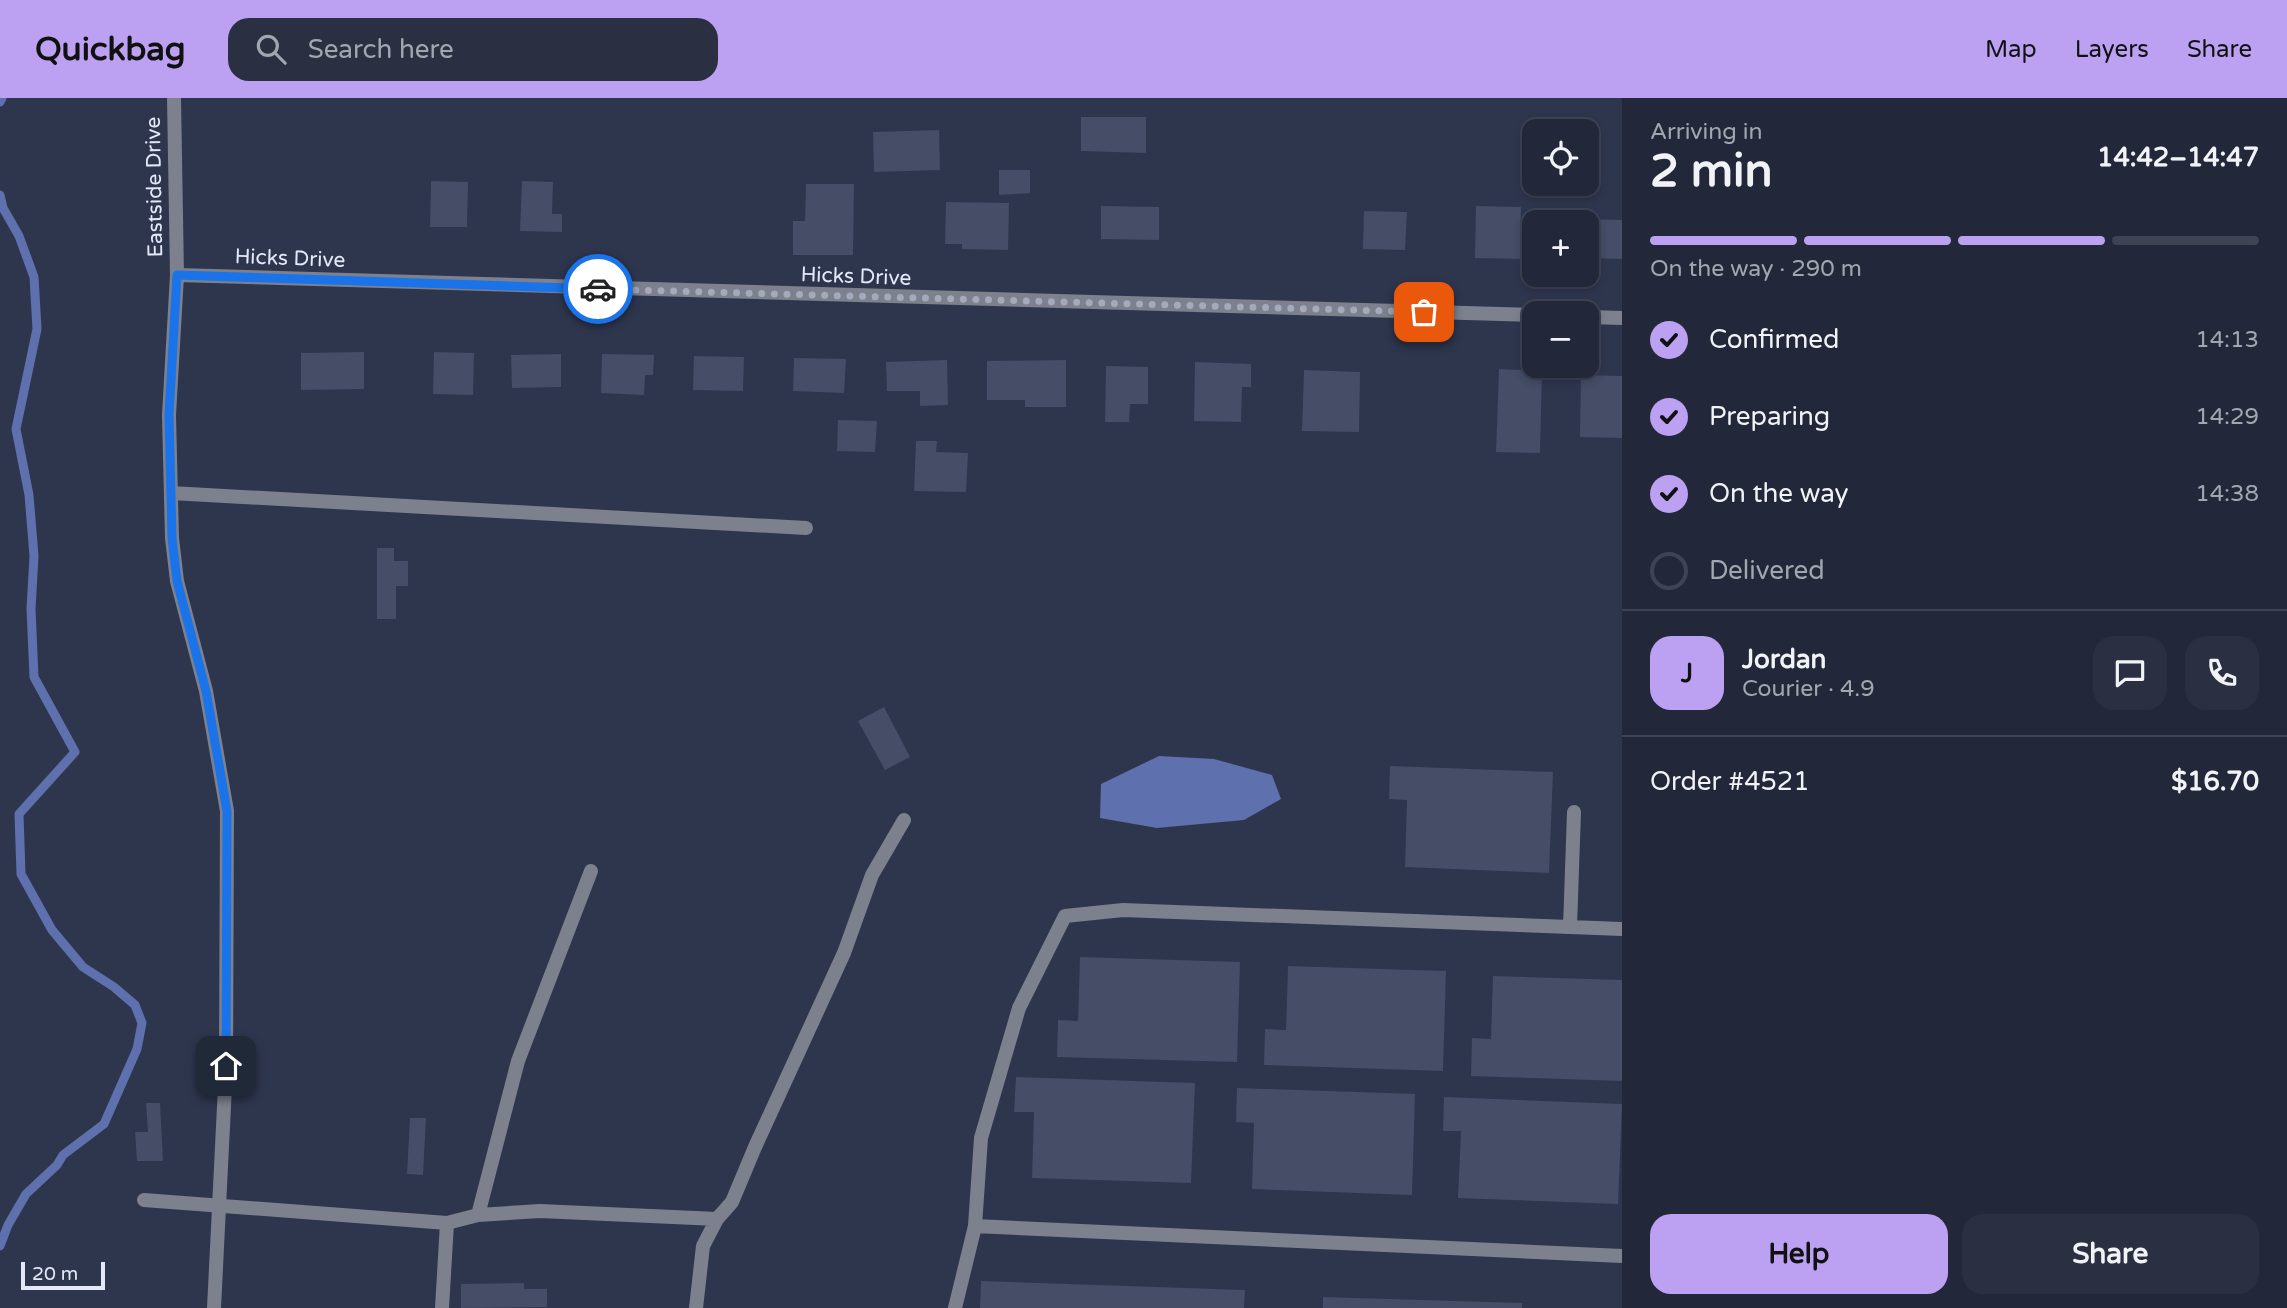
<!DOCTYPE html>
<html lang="en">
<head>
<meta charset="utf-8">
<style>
	:root { --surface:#22283a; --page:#2a3042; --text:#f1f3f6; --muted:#a2a6af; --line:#3f4454; --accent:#bca0f2 }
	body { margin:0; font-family:"Varela Round",sans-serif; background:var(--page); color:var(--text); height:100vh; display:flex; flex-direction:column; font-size:26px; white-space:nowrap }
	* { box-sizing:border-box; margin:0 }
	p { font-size:23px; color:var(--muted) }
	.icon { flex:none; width:38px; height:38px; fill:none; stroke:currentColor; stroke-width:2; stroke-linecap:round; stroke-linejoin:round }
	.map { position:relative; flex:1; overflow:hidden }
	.drawer { display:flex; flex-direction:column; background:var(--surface); width:665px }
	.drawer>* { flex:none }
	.fabs { position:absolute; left:1522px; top:21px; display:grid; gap:14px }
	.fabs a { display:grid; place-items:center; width:77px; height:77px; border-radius:14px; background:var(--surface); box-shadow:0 4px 10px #0003,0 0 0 2px var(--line); font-size:35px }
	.scale { position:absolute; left:21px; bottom:18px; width:84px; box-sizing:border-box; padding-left:7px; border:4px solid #e3e9f8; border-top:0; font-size:19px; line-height:24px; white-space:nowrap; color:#e3e9f8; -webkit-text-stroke:5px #2e364e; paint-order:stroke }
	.pin { position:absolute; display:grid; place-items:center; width:60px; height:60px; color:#fff; margin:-30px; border-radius:14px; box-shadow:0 4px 10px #0006 }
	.courier { position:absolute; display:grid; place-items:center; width:70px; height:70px; margin:-35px; border:5px solid #1a73e8; border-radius:50%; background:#fff; color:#222; box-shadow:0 2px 9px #0007 }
	.head em { font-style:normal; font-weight:700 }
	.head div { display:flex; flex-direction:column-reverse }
	.head { display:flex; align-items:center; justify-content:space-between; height:119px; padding:0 28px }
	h1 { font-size:46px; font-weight:700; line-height:52px }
	.bar { display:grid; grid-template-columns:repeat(4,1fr); gap:10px 7px; align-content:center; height:84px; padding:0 28px }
	.bar i { height:9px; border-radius:5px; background:var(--line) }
	.bar .active { background:var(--accent) }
	.bar p { grid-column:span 4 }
	.line { display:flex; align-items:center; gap:18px; padding:0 28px; border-top:2px solid var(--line) }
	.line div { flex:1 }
	.round { display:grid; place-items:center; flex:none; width:74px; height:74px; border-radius:21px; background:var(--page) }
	ol { padding:0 28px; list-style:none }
	li { display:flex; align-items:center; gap:21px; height:77px }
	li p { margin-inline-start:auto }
	li .icon { padding:7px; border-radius:50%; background:var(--accent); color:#111; stroke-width:4 }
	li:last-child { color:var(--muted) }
	li i { width:38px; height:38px; border:4px solid var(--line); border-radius:50% }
	.primary-button { display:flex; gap:14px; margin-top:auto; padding:14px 28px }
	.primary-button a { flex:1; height:80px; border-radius:21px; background:var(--accent); color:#111; font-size:28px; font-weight:700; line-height:80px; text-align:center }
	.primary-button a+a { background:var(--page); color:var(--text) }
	header { display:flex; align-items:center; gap:42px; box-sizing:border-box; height:98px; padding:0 35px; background:var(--accent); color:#111 }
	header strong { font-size:33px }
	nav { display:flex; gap:38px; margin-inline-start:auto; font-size:24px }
	.search { width:490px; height:63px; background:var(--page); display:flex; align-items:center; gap:18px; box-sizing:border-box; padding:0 24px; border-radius:21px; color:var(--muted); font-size:26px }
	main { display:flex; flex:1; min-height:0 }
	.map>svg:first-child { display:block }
</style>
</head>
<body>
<header>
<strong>Quickbag</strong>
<div class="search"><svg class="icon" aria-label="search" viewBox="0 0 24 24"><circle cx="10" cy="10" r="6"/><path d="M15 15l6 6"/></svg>Search here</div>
<nav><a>Map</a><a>Layers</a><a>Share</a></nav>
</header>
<main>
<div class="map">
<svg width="1622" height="1210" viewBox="0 0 1622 1210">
	<rect width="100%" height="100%" fill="#2e364e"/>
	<path fill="#5e70ae" d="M1159,658L1214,661L1272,677L1281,701L1244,722L1157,730L1100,720L1101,686Z"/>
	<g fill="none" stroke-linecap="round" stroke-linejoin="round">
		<path stroke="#5e70ae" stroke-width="9" d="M0,4L2,0
			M0,97L3,110L19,138L34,179L37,231L16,331L29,397L34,458L31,511L34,579L75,654L19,716L21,776L52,832L83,869L114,889L135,907L142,925L137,951L104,1026L63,1057L57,1067L26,1096L8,1127L0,1148"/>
	</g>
	<path fill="#454d67" d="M1081,19H1146V55L1081,53Z
		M939,32L940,72L874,74L873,34Z
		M999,72H1030V95L999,97Z
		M431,83L468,84L467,129H430Z
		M522,83L553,84L552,116H562V134L520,133Z
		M806,86H854L853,157H793V123H805Z
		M946,104L1009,105L1008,152L962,151V146H945Z
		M1101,108L1159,109V142L1101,141Z
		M1476,108L1521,109L1520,144H1531L1530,161L1475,160Z
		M1364,113L1407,114L1405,152L1363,151Z
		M1585,121L1622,122V161L1587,160V124H1585Z
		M364,254V291L301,292V255Z
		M434,254L474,255L473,297L433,296Z
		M561,256V289L512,290L511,257Z
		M602,256L654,257L653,277H645L644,297L601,295Z
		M694,258L744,259L743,293L693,292Z
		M794,260L846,261L844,295L793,293Z
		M947,262L948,307L920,308V293H887L886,264Z
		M1066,262V309H1025V302H987V263Z
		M1195,264L1251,266V289H1242L1241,324L1194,323Z
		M1106,268L1148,269V306H1130L1129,324H1105Z
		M1499,271L1542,273L1540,355L1496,354Z
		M1304,272L1360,274L1359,334L1302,333Z
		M1581,277L1622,278V340L1580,339Z
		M838,322L877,323L875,354L837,353Z
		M916,343H937L936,354L968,355L966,394L914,393Z
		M377,450H394V463H408V488H396V521H377Z
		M884,609L910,659L885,672L858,623Z
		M1390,668L1553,674L1549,775L1405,769L1407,702L1389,701Z
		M1080,859L1240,864L1237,964L1057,959L1058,922L1078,923Z
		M1288,868L1446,873L1443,973L1264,967L1265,931L1286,932Z
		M1493,878L1622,882V983L1471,978L1472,940L1491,941Z
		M1016,979L1195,985L1191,1085L1032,1080L1034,1014H1014Z
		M1237,990L1415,996L1412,1097L1252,1091L1254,1025L1236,1024Z
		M1444,999L1622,1006L1618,1106L1458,1100L1461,1033H1443Z
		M146,1005H160L163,1063H137L135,1034H148Z
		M410,1020H426L423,1077L407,1076Z
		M981,1183L1245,1192L1244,1210H980Z
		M524,1185V1191H547V1209L461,1210V1186Z
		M1323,1199L1522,1205V1210H1323Z"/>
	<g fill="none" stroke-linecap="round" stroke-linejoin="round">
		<path stroke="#7c818d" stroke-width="14" d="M1570,829L1574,714
			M975,1128L1622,1158
			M955,1210L975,1128L981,1040L1019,910L1065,818L1123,812L1622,831"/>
		<path stroke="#7c818d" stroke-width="14" d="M174,0L177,177L169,317L172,440L177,483L206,593L227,713L226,968L214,1210
			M177,177L1535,217
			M1587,219L1622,220
			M171,395L806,430
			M144,1102L447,1125L478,1117L540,1113L717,1121
			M478,1117L518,963L591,773
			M442,1210L447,1125
			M696,1210L703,1148L717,1121L732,1104L755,1049L844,855L872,777L904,722"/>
	</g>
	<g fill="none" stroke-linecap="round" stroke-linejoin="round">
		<path stroke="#a4aabc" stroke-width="7" stroke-dasharray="0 12.6" d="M598,191L1424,214"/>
		<path stroke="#1a73e8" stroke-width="9" d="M226,968L227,713L206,593L177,483L172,440L169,317L177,177L598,191"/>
	</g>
	<g text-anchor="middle" stroke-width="6" stroke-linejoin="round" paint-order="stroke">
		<g font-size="21" fill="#e3e9f8" stroke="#2e364e">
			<text transform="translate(154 89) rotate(-91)" y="7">Eastside Drive</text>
			<text transform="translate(290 160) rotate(2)" y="7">Hicks Drive</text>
			<text transform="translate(856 178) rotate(2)" y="7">Hicks Drive</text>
		</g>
	</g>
</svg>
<div class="fabs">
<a><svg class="icon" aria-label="locate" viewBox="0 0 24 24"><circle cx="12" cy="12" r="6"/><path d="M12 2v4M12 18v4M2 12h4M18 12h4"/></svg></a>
<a>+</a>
<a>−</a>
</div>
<div class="scale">20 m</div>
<div class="pin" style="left:1424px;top:214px;background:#ea580c"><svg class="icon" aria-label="bag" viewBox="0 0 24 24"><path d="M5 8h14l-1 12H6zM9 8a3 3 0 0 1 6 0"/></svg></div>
<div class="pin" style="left:226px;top:968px;background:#1f2937"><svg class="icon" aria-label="home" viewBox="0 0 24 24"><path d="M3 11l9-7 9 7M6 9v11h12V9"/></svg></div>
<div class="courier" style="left:598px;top:191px"><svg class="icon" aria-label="car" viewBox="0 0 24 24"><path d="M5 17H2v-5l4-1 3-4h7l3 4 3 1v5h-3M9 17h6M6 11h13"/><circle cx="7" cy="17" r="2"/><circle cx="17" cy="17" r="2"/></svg></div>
</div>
<section class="drawer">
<div class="head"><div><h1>2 min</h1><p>Arriving in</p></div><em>14:42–14:47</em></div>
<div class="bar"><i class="active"></i><i class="active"></i><i class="active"></i><i></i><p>On the way · 290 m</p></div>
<ol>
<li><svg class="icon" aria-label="check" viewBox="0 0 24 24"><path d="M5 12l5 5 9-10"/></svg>Confirmed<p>14:13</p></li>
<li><svg class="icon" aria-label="check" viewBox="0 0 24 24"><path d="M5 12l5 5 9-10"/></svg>Preparing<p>14:29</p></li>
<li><svg class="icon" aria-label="check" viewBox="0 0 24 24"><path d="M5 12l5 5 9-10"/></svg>On the way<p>14:38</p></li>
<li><i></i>Delivered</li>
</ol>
<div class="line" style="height:126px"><b class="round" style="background:var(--accent);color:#111">J</b><div><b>Jordan</b><p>Courier · 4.9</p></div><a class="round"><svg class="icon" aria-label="chat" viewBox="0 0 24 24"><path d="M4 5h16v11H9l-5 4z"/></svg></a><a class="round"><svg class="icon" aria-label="phone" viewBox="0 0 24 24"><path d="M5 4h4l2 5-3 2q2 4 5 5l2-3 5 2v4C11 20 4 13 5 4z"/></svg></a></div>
<div class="line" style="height:91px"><div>Order #4521</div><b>$16.70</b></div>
<div class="primary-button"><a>Help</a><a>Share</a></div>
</section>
</main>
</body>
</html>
